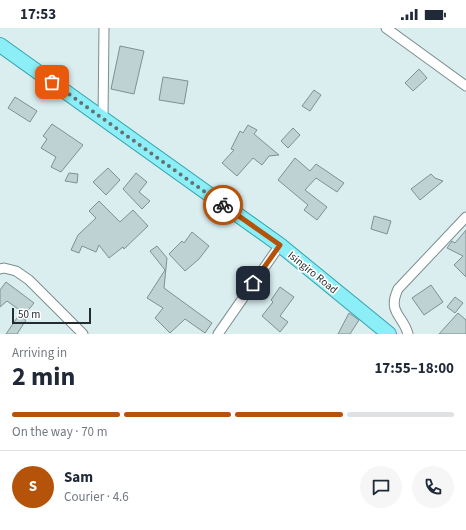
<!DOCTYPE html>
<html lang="en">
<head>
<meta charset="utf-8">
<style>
	:root { --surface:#fff; --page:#f6f6f7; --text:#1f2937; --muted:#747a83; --line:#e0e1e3; --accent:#b45309 }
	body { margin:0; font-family:"Source Sans 3",sans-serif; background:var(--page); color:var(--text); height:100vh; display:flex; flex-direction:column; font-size:15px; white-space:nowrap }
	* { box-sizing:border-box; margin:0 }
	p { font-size:13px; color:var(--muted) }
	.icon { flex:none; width:22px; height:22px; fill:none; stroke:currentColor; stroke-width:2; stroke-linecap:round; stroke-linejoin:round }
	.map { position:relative; height:306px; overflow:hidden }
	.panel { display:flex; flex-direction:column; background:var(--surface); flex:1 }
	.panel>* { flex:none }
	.scale { position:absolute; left:12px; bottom:10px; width:79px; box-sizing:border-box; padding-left:4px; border:2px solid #242c2d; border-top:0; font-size:11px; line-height:14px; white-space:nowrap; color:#242c2d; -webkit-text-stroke:3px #fff; paint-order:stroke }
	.pin { position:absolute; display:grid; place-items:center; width:34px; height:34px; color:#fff; margin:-17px; border-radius:8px; box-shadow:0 2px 6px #0006 }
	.courier { position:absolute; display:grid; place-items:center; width:40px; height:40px; margin:-20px; border:3px solid #b45309; border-radius:50%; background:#fff; color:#222; box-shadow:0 1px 5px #0007 }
	.overview em { font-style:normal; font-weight:700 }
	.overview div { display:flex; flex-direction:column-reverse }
	.overview { display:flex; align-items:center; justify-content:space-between; height:68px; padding:0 12px }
	h1 { font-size:26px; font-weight:700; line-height:30px }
	.bar { display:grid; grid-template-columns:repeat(4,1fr); gap:6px 4px; align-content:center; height:48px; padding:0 12px }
	.bar i { height:5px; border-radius:3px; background:var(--line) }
	.bar .active { background:var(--accent) }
	.bar p { grid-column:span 4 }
	.line { display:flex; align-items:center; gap:10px; padding:0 12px; border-top:1px solid var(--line) }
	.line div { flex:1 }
	.round { display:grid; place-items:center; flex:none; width:42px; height:42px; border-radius:21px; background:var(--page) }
	.status { display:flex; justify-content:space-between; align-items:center; height:28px; padding:0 20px; background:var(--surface); direction:ltr }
	.status svg { height:11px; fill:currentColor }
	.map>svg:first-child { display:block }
</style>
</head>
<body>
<div class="status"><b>17:53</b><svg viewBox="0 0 49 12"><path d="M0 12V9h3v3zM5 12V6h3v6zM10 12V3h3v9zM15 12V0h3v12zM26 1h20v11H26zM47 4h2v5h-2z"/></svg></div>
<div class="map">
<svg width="466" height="306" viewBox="0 0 466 306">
	<rect width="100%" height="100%" fill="#daeef0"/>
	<path fill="#bed1d3" stroke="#7e9092" d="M120,18L144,23L134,66L111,61Z
		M419,41L427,50L413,63L405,55Z
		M163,49L188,53L184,76L159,72Z
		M314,62L321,67L310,83L302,78Z
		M15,69L37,83L30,94L8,80Z
		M52,96L83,117L61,144L51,139L56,129L41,120L47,111L43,108Z
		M248,97L257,102L254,106L279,127L269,128L262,137L253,130L237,148L222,135L234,122L231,121L240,103L243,105Z
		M293,100L300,107L288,120L281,113Z
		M295,130L310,143L316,136L344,155L337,164L316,150L305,162L327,179L317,192L304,182L308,177L278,152Z
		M108,140L120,152L106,167L93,154Z
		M69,145L78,146L77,155L65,153Z
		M136,145L147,154L139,164L150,173L142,181L123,161Z
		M431,146L435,150L443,153L420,172L411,161Z
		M99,173L120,194L133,182L148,198L124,221L123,219L109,230L99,217L96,224L82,218L79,225L71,222L78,207L96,190L89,183Z
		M374,188L391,193L387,206L371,201Z
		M466,202V249L454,237L463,228L447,220L452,213L455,215Z
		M192,204L209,218L199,231L185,243L169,226L182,213L184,215Z
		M157,218L167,230L164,260L212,295L205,305L185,291L170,305L155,290L163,280L147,270L165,242L150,223Z
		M6,254L34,275L25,286L7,273L0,279V262Z
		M431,257L443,274L424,287L412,270Z
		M280,259L294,269L280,288L288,294L280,304L262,288L273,274L271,272Z
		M455,269L463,275L455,285L447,279Z
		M349,285L359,292L350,306H338Z
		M458,285L466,292V306H439Z
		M19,287L26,292L17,306H6Z"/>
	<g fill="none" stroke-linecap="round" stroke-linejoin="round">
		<defs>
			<path id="street" d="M386,0L466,58
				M103,91L104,0
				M0,241L4,240L16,243L29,252L83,306
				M218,306L280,217
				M408,306C403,287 387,285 398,261L466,189"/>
			<path id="primary" d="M0,17L280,217L389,306"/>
		</defs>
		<use href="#street" stroke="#7b8d8f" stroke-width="11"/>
		<use href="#primary" stroke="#36a3ac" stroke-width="16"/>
		<use href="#street" stroke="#fff" stroke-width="9"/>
		<use href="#primary" stroke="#8ceef7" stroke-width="14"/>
	</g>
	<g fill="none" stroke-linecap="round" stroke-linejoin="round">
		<path stroke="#647071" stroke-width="4" stroke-dasharray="0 7.2" d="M52,54L223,177"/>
		<path stroke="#b45309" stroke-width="5" d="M223,177L280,217L253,255"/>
	</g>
	<g text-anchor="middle" stroke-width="3.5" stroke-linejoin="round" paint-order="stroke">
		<g font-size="11" fill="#242c2d" stroke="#fff">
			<text transform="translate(313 244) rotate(39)" y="4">Isingiro Road</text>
		</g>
	</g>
</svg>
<div class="scale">50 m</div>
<div class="pin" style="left:52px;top:54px;background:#ea580c"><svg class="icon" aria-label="bag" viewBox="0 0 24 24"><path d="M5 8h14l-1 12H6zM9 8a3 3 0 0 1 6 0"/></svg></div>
<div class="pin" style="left:253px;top:255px;background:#1f2937"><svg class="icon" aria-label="home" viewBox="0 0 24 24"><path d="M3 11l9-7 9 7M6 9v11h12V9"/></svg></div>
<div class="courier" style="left:223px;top:177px"><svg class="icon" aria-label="bike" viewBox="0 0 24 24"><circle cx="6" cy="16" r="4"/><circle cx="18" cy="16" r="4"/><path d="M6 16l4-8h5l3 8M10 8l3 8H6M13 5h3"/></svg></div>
</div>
<section class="panel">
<div class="overview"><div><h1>2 min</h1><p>Arriving in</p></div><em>17:55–18:00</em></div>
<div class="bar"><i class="active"></i><i class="active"></i><i class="active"></i><i></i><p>On the way · 70 m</p></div>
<div class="line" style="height:72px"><b class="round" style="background:var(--accent);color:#fff">S</b><div><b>Sam</b><p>Courier · 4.6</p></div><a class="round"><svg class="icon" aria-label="chat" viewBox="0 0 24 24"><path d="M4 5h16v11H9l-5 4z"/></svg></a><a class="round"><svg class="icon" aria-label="phone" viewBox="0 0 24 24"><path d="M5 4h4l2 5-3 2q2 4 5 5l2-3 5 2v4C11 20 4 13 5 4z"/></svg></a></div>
</section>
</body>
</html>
